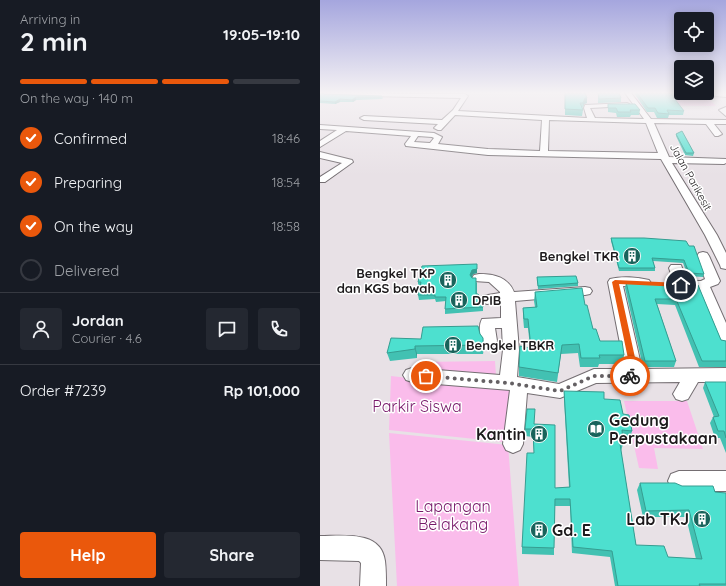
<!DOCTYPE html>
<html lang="en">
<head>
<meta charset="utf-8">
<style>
	:root { --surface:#171b24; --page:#242831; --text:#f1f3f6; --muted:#9ea1a6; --line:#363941; --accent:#ea580c }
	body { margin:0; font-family:Quicksand,sans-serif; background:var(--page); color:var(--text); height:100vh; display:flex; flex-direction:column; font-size:15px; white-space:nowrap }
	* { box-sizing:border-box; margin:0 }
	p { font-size:13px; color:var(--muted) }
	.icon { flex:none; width:22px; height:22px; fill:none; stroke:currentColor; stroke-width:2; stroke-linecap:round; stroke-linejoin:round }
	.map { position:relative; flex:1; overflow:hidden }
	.side { display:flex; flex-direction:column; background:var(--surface); width:320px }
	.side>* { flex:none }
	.fabs { position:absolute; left:354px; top:12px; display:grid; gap:8px }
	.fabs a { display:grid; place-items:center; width:40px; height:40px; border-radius:4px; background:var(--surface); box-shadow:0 2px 10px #0003; font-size:20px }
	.pin { position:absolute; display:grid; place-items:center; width:34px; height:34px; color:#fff; margin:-17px; border:2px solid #fff; border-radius:50%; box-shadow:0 1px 4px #0007 }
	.courier { position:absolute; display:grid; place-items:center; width:40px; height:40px; margin:-20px; border:3px solid #ea580c; border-radius:50%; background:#fff; color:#222; box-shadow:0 1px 5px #0007 }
	.summary em { font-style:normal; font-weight:800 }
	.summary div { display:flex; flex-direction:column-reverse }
	.summary { display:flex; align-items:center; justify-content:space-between; height:68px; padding:0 20px }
	h1 { font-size:26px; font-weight:800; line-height:30px }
	.bar { display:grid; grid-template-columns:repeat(4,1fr); gap:6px 4px; align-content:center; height:48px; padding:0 20px }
	.bar i { height:5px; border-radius:3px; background:var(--line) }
	.bar .current { background:var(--accent) }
	.bar p { grid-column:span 4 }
	.line { display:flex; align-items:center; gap:10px; padding:0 20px; border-top:1px solid var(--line) }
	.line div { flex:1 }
	.round { display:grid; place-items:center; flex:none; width:42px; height:42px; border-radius:4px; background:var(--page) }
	ol { padding:0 20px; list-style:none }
	li { display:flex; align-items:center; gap:12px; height:44px }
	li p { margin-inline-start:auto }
	li .icon { padding:4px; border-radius:50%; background:var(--accent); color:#fff; stroke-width:4 }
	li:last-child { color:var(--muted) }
	li i { width:22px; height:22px; border:2px solid var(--line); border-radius:50% }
	.button { display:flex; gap:8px; margin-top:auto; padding:8px 20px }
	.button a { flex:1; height:46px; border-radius:4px; background:var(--accent); color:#fff; font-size:16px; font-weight:800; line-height:46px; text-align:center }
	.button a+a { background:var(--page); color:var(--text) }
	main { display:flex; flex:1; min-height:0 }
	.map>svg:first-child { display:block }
</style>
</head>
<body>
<main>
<section class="side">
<div class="summary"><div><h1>2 min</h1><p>Arriving in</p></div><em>19:05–19:10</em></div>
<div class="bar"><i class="current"></i><i class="current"></i><i class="current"></i><i></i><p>On the way · 140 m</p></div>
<ol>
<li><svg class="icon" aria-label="check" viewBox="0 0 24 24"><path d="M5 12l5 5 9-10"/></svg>Confirmed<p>18:46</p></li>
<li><svg class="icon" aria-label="check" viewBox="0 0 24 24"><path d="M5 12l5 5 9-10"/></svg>Preparing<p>18:54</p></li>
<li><svg class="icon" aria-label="check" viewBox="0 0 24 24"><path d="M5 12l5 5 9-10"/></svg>On the way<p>18:58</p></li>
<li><i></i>Delivered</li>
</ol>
<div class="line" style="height:72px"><a class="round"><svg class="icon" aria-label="person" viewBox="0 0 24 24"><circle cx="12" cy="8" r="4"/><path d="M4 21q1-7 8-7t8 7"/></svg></a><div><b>Jordan</b><p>Courier · 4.6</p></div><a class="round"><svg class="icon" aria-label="chat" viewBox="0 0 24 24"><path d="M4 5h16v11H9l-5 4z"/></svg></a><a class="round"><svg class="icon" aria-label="phone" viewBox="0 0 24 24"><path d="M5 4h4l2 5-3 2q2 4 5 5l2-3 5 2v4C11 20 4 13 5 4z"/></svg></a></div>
<div class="line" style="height:52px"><div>Order #7239</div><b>Rp 101,000</b></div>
<div class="button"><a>Help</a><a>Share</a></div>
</section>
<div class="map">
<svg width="406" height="586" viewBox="0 0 406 586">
	<rect width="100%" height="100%" fill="#e8e1e6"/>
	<path fill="#fabceb" d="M315,98H389L396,106L322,105Z
		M175,361L176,376L98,370L99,362Z
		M71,376L191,390L184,442L69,430Z
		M304,401H367L383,449L334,448L338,469L319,468Z
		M69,433L188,445L199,586H77Z"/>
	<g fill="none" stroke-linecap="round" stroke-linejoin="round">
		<defs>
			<path id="minor" d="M2,93L145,94L148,96L138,111L267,118L264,108L265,105L307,103L309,104V106L270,108L275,118L324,119L305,93H311L331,119L406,120V124H394L402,134L398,136H395L386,124L334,123L349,157L406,159V163L404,164L352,163L397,235L406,253V269L401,268L400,265L385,235L341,159L168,155L86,146L85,144L91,136L26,131L0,147V141L17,130L0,129V125L114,133L122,137L118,144L168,149L220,151L222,120L135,115L121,130H118L114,128L118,124L44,120L40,118L44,116L122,120L133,110L141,98L5,95ZM229,120L326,123L338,153L228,151ZM98,136L112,137L114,138L110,143L94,142Z
				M382,93H406V97L385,95Z
				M406,107V116L399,110Z
				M0,152L32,160L33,162L5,182H0V177L22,163L0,158Z
				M383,252L387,253L389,256L400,281L398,284L390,287L406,323V347L400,345L398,341L377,289L354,288L352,285L354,283L349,268L351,265H361L367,281H381L385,279L377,256L379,253Z
				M159,274C174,274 188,277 194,292L265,287L270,288L272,291L270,294L265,295L195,301L199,350L197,377L239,384L274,369H305L288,282L290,279C301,276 318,277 329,280L331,283L329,286H303L322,369L406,368V382H378L368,399L362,401L356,399L353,394L360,382L276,383L240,398L207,393L203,444L200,450L193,453L186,450L183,444L190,390L92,382L86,380L83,375L86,370L92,368L180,375L183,350L182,328H175L177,341L175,345L169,347L163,345C160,339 158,326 162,319L181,318V302L167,304L162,302L160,299L162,296L180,293V292L169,282L154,281L152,278L154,275Z
				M359,471H406V491H359L351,488L348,481L351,474Z
				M0,536C23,536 61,530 65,561C66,569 66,578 66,586H40L41,563L39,561L0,560Z"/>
		</defs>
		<use href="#minor" stroke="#746e72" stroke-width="2"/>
		<use href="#minor" fill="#fff" fill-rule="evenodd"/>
	</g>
	<path fill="#42c1b2" d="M0,93L4,94L62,96L63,98L62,99L36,100L33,102H20L15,104L0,103Z
		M245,93L267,98V103L264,104L262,109L263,110L262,116L245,115Z
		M278,93H299L301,98V102L278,103Z
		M314,93H361L363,94V98H354L364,111L363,115H349L348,118H337L334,112H327Z
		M288,104L320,110L319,115H311L310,117H297L296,113L288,112Z
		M356,134L374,153L373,156L365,155L356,136Z
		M291,238L369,246L384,274L383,277L368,276L363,263L333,261L335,268V271H299L291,241Z
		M157,268V273L153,274L152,277L157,283V294L163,300V311L125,314V309L126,301L116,302L115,299L99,300L98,295L100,286H98V282Z
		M217,277L258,283V286L218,289Z
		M306,282L378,285L401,340L406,341V367H379L355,305L337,304L356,361L354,367H323L305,288Z
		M215,292L265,305L273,329L280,341L304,355L303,364H279L278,367H260L258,353L241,354L237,382L199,376V367L210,347L208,328H204L203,317V308L215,307L214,301Z
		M160,334L163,338V354H97V358L70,361L67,353L101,339Z
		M385,382H406V453L400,438H395L390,423L393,417H394L383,388Z
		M244,391L284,399L303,414L312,431L310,438L303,437V444L301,451L316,545L348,557L376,559L366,517H323L317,490L320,483L362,486L395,492L406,493V586H295L290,557L252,553L250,506H235L234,548V555L202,554V547L214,453L213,437L205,436V429L215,424L235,488L249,487L244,399Z"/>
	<path fill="#369d91" d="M36,97V100L33,102L32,100Z
		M265,98H267V103L264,104L263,109V103Z
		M20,99V102L15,104V102Z
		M157,264V273L153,274L151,279L150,275L152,270Z
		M163,338L164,347L163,354Z
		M95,346L97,354V358L95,349Z"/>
	<path fill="#4de0cf" stroke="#369d91" d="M0,93H2L4,94L62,96L61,97H36L32,100L20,99L15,102L0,101Z
		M245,93H265L267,98H265L263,103H260L263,110L245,109Z
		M278,93H299L301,98L279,99Z
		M317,93H362L363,94H351L364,111L347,110L349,114L338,113L335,108H328Z
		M288,104H315L320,110H310L311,112H298L296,108H288Z
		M362,131L374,153H366L356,134Z
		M291,238H324L366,241L369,246H374L384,274L369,273L364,260L332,258L335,268H299Z
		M157,264V269L152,270L150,275L152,278H156V294H158L163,300V307L125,309L126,297H115V295H98L101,282H98L102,266Z
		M256,276L258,283L218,286L217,277Z
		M306,282L378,285L401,340L406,341V361H382L356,299H335L356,361H325Z
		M262,288L265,305H267L273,329H276L280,341H302L304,355H279L280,358H261L259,344L242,345L238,373L199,367L200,346L211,348L208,319H204L203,308L217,307L215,292Z
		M158,326L160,334L163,338V345L95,346V349L67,353L71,338L101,339L103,327Z
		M385,382H406V438L404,431H398L393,417L399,416Z
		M244,391L284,392V399L300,400L303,414L309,415L312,431L302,430L303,444H300L316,545L344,546L348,557L382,559L369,510L326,511L320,483H355L362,486H393L395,492L406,493V584H379L380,586H298L292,551L253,547L250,499H235L234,548L202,547L207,453H214L213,429H205L207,409H215L214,424L235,425V488L250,487Z"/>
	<linearGradient id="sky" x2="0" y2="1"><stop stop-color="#a5a6de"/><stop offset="0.53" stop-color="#f5f2f4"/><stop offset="1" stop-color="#f5f2f4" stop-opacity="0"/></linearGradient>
	<rect width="406" height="175" fill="url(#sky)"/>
	<path fill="#ea580c" d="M295,280L361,283L364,285L361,287L299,284L319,376L315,379L308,378L306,376L311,373L292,282Z"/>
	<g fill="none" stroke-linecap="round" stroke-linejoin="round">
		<path stroke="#646063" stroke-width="4" stroke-dasharray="0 7.2" d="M106,376L188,383L240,391L274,376H310"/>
	</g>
	<defs>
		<symbol id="building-disc" viewBox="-11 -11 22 22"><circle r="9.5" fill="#18635b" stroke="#fff"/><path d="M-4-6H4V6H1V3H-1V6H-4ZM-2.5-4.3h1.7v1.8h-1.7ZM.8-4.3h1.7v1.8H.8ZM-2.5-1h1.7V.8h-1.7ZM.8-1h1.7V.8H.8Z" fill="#fff"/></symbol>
		<symbol id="library-disc" viewBox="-11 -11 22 22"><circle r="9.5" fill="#18635b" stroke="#fff"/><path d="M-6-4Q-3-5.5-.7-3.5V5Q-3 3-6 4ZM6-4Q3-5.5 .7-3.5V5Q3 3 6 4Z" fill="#fff"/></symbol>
	</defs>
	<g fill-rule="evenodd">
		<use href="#building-disc" x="302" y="246" width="20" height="20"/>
		<use href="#building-disc" x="118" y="270" width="20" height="20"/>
		<use href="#building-disc" x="129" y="290" width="20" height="20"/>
		<use href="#building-disc" x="123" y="335" width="20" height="20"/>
		<use href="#library-disc" x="266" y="419" width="20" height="20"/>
		<use href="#building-disc" x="209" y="424" width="20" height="20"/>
		<use href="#building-disc" x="372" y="509" width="20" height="20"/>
		<use href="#building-disc" x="209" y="520" width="20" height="20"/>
	</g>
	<g text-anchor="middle" stroke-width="3" stroke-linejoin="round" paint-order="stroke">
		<g font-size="11" fill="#1d1a1c" stroke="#fff">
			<text transform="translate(371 177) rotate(61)" y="4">Jalan Parikesit</text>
		</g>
		<g font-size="13" font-weight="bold" fill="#1d1a1c" stroke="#fff" text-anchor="end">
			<text x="299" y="261">Bengkel TKR</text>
			<text x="115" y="278">Bengkel TKP<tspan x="115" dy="15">dan KGS bawah</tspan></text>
			<text x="152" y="305" text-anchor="start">DPIB</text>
			<text x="146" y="350" text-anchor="start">Bengkel TBKR</text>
		</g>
		<g font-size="16" fill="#771869" stroke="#fff">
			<text x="97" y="412">Parkir Siswa</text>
			<text x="133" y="512">Lapangan<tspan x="133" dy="18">Belakang</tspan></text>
		</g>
		<g font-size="16" font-weight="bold" fill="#1d1a1c" stroke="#fff" text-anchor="start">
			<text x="289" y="426">Gedung<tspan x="289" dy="18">Perpustakaan</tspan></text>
			<text x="206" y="440" text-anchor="end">Kantin</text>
			<text x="369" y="525" text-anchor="end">Lab TKJ</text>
			<text x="232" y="536">Gd. E</text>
		</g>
	</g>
</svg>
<div class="fabs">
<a><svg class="icon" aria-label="locate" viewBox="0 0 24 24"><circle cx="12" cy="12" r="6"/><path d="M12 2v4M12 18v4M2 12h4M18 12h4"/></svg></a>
<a><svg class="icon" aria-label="layers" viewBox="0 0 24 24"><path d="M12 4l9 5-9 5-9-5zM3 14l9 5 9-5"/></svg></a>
</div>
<div class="pin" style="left:106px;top:376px;background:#ea580c"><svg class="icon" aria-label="bag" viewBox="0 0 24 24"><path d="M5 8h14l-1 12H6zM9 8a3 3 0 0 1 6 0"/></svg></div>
<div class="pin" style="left:361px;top:285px;background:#1f2937"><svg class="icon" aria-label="home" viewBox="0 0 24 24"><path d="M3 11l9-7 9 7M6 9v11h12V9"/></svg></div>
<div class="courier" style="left:310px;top:376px"><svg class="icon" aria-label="bike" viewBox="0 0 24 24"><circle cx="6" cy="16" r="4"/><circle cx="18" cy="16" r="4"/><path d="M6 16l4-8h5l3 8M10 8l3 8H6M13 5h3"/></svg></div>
</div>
</main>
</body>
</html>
